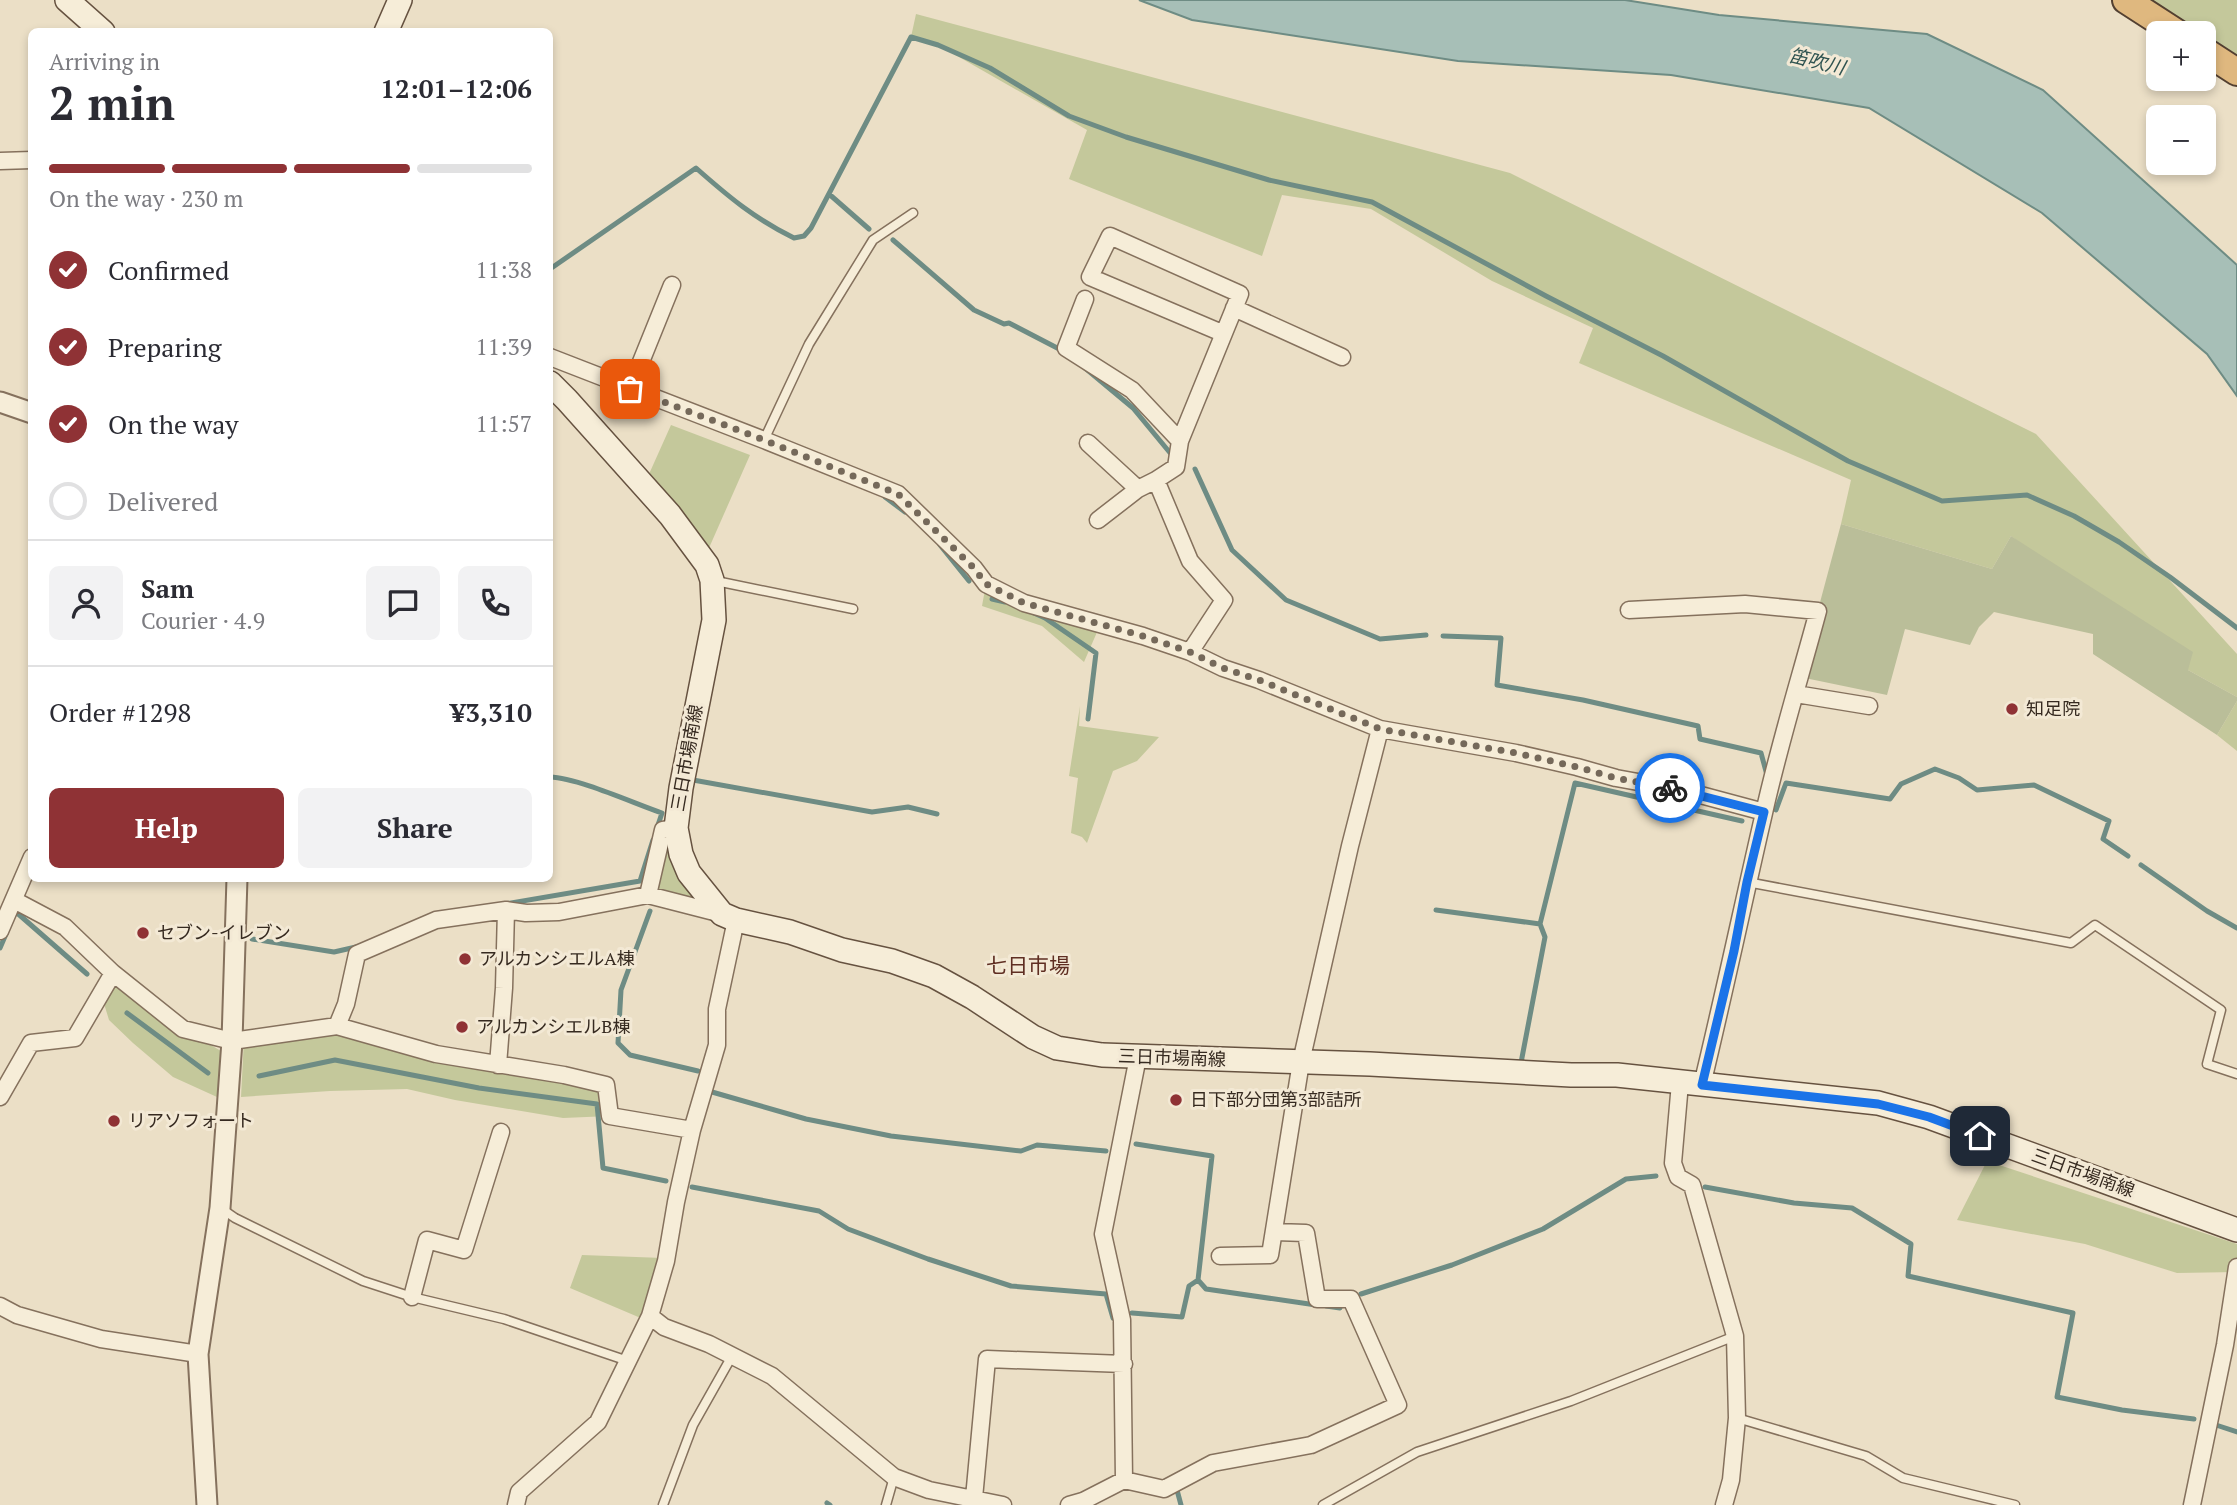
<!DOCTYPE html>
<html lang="en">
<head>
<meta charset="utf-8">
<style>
	:root { --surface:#fff; --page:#f2f2f3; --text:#2b2b33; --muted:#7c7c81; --line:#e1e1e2; --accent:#8f3235 }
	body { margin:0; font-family:"PT Serif","Noto Sans JP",serif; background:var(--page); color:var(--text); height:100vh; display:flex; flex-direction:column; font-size:26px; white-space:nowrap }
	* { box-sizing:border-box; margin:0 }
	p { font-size:23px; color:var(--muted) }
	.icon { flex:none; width:38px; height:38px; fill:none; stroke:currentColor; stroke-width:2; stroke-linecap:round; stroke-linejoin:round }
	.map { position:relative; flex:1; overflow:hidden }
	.details { position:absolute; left:28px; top:28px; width:525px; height:854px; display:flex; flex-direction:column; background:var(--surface); border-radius:10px; box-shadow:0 4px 10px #0003 }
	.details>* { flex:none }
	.fabs { position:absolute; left:2146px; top:21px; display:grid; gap:14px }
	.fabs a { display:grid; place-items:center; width:70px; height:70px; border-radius:10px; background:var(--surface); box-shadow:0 4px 10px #0003; font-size:35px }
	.pin { position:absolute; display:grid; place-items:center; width:60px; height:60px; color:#fff; margin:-30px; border-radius:14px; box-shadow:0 4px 10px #0006 }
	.courier { position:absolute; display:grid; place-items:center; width:70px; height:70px; margin:-35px; border:5px solid #1a73e8; border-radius:50%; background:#fff; color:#222; box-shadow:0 2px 9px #0007 }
	.overview em { font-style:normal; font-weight:600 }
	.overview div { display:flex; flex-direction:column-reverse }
	.overview { display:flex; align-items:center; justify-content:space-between; height:119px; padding:0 21px }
	h1 { font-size:46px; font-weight:600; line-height:52px }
	.bar { display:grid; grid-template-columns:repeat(4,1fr); gap:10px 7px; align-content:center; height:84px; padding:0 21px }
	.bar i { height:9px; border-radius:5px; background:var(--line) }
	.bar .on { background:var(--accent) }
	.bar p { grid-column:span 4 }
	.line { display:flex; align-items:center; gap:18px; padding:0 21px; border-top:2px solid var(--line) }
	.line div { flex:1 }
	.round { display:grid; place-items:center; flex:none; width:74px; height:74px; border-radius:10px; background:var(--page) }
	ol { padding:0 21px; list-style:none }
	li { display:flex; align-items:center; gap:21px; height:77px }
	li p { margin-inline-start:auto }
	li .icon { padding:7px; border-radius:50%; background:var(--accent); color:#fff; stroke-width:4 }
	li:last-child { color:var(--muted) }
	li i { width:38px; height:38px; border:4px solid var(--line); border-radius:50% }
	.button { display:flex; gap:14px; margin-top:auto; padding:14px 21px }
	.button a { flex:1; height:80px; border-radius:10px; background:var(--accent); color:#fff; font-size:28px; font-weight:600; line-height:80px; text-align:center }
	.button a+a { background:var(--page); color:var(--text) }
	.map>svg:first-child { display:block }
</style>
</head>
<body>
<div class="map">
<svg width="2237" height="1505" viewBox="0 0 2237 1505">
	<rect width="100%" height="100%" fill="#ebdfc6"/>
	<path fill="#c4c89b" d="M2135,0H2237V65L2203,43V33H2187Z
		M916,14L1510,173L2036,434L2237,654V697L2188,670L2011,536L1992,569L1841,524L1851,480L1579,363L1593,328L1492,281L1371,209L1282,195L1262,256L1069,179L1087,130L938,45L911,37Z
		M671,425L750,455L705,557L645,483Z
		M986,584L1101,623L1084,662L1042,626L982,606Z
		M2237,701V751L2217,735Z
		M1080,706L1079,726L1159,737L1137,761L1113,771L1087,843L1082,837L1071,833L1078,778L1069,776Z
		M668,837L699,897L697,904L650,885Z
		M113,973L183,1029L221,1051L217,1097L173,1077L133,1043L109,1020L102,997Z
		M337,1026L606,1085L610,1116L563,1118L455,1100L407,1089L330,1091L241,1097L244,1039Z
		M1987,1161L2237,1244V1272L2177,1273L2085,1244L1957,1220Z
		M582,1255L663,1258L643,1319L570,1288Z"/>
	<path fill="#babe99" d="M1841,524L1992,569L2011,536L2193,652L2188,670L2237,697V701L2217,735L2093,654V634L1994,612L1979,627L1970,645L1905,629L1887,695L1800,677Z"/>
	<path fill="#a7bfb7" stroke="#6e8c84" stroke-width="2" d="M1139,0H1625L1719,15L1927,34L2043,90L2237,265V396L2207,354L2042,213L1869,108L1671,75L1458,61L1192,20Z"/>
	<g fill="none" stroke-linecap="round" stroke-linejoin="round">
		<path stroke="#6e8c84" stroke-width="5" d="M829,194L869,229
			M893,240L974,310L1004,324L1009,323L1063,351
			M550,269L696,168C730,198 754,218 794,238L804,236L811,228L911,37L938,45L990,68L1069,116L1126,137L1269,180L1372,202L1546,296L1663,356L1848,461L1942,501L2027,495L2074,516L2119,542L2170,577L2237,628
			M1085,368L1133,408L1171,454
			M1195,469L1232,550L1286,600L1380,639L1426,635
			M885,497L905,512
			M940,545L969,581
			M992,599L1005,602
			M1034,613L1045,618L1096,653L1088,719
			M1443,636L1501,638L1497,685L1583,700L1698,726L1700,739L1761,753L1767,775
			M550,777C578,778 633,803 662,813L657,828
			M693,780L872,812L908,807L937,814
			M1776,810L1786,783L1890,799L1901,784L1935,769L1959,778L1977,790L2034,785L2109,821L2103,839L2128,856
			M2141,865L2207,911L2237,928
			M505,904L640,881L653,840
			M1436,910L1540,924L1575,783L1742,821
			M650,911L621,990L618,1043L630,1055L698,1071
			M14,915L16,912L87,974
			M252,939L334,952L356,947
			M0,948L6,934
			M127,1013L208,1073
			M1520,1068L1545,937L1540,924
			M259,1076L335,1060L479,1088L597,1104L603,1168L666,1181
			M712,1092L806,1119L891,1136L1021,1151L1037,1145L1106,1151
			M1136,1144L1212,1156L1198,1280
			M692,1187L819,1211L848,1229L928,1259L1011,1286L1106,1294L1113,1318
			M1705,1187L1794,1203L1852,1208L1911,1244L1908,1276L2073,1313L2057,1397L2122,1410L2194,1419
			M1361,1294L1452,1265L1543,1229L1626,1179L1656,1176
			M1326,1306L1340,1308
			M1132,1313L1182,1317L1189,1286L1198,1280L1206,1289L1316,1305
			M2216,1425L2237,1432
			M1177,1490L1181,1505
			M827,1503L830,1505"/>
		<defs>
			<path id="service" d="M764,440L809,344L873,240L913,213
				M716,581L853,609
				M1747,882L2071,943L2095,925L2221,1010L2207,1064L2237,1074
				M222,1209L235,1218L363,1281L412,1297L504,1319L628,1361
				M1737,1418L1866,1456L1903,1478L2015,1505
				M663,1505L693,1425L732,1356
				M886,1505L894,1477
				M1323,1505L1417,1452L1571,1401L1735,1336"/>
			<path id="minor" d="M0,161L32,160
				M1085,299L1066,348L1132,390L1180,441
				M1234,308L1342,357
				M550,357L764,440L898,494L974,568L986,584L1024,603L1143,636L1190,652L1223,668L1259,680L1380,729L1516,753L1577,767L1616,778L1682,790L1764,812
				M630,389L672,285
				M1088,443L1138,489
				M1156,480L1176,467L1180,441L1240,294L1110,236L1090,277L1222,333
				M1098,520L1138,489L1156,480L1190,561L1224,600L1190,652
				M1629,610L1745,604L1818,611C1800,678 1779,745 1764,813C1743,904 1724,994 1702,1085
				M1796,694L1869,706
				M648,895L663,830L676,828
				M14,900L65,927L113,973L183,1029L232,1041L337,1026L346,1004L357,954L436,920L506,910L526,913L559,912L648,895L722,914
				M0,931L32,857
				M337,1026L436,1054L564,1075L606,1085L610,1116L692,1130
				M498,1065L504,988L506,910
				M1680,1083L1673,1163L1678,1177L1692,1185L1735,1336L1737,1418L1731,1480L1724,1505
				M0,1097L31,1043L75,1038L113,973
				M1220,1256L1270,1255L1301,1062L1350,846L1380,729
				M412,1297L427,1240L464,1250L501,1132
				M0,1306L17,1315L101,1339L198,1354
				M650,1316L664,1327L709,1344L772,1376L894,1477L929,1490L1003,1505
				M1124,1480L1122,1320L1103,1234L1138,1057
				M974,1498L987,1359L1124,1364
				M516,1505L519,1492L598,1422L650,1316L666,1261L676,1202L692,1130L717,1045V1009L736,920
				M1069,1505L1083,1501L1124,1480L1164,1489L1213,1463L1311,1445L1398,1405L1351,1299H1317L1306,1233L1275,1232
				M2192,1505L2225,1345L2237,1267"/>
			<path id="tertiary" d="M0,402L32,413
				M207,1505L198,1354L220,1208L232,1041L237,878"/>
			<path id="secondary" d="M67,0L103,32
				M386,32L400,0
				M550,383L567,400L670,515L707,565L712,580L714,620L681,788L676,828L681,854L689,873L722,914L736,920L790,932L842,950L892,961L934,976L972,997L1033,1037L1057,1048L1102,1055L1370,1064L1571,1075H1617L1878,1103L1929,1117L2237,1230"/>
			<path id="trunk" d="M2126,0L2177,33
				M2203,50L2237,72"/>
		</defs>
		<use href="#service" stroke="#85715d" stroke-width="11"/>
		<use href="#minor" stroke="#85715d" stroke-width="19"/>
		<use href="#tertiary" stroke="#85715d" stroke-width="23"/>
		<use href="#secondary" stroke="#665240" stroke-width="26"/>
		<use href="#trunk" stroke="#534031" stroke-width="30"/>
		<use href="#service" stroke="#f6edd8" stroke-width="8"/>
		<use href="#minor" stroke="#f6edd8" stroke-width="16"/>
		<use href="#tertiary" stroke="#f6edd8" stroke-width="19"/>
		<use href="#secondary" stroke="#f6edd8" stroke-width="23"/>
		<use href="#trunk" stroke="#dfb87f" stroke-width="26"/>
	</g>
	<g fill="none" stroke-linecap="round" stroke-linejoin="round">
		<path stroke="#75695a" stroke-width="7" stroke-dasharray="0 12.6" d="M630,389L764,440L898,494L974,568L986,584L1024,603L1143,636L1190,652L1223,668L1259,680L1380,729L1516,753L1577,767L1616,778L1670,788"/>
		<path stroke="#1a73e8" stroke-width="9" d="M1670,788L1764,812L1747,882L1734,951L1702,1085L1878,1104L1929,1117L1980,1136"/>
	</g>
	<g fill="#8f3235" stroke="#f3e9d5" stroke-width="2.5">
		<circle cx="2012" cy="709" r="7"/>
		<circle cx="143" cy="933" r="7"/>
		<circle cx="465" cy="959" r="7"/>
		<circle cx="462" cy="1027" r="7"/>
		<circle cx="1176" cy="1100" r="7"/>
		<circle cx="114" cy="1121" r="7"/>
	</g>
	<g text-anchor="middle" stroke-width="6" stroke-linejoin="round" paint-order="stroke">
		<g font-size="18" fill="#362a20" stroke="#f3e9d5" text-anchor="start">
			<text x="2026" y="715">知足院</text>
			<text x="157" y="939">セブン-イレブン</text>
			<text x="479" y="965">アルカンシエルA棟</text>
			<text x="476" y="1033">アルカンシエルB棟</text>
			<text x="1190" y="1106">日下部分団第3部詰所</text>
			<text x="128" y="1127">リアソフォート</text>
		</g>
		<g font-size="18" fill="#362a20" stroke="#f3e9d5">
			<text transform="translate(687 758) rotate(-80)" y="6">三日市場南線</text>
			<text transform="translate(1172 1058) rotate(2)" y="6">三日市場南線</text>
			<text transform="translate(2083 1173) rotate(20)" y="6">三日市場南線</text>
		</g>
		<g font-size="19" font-style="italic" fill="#305451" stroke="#f3e9d5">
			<text transform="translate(1817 61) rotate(14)" y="7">笛吹川</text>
		</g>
		<g font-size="21" fill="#5f2e22" stroke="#f3e9d5">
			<text x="1028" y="973">七日市場</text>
		</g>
	</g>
</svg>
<div class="fabs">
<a>+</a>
<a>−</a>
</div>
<div class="pin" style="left:630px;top:389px;background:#ea580c"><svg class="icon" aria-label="bag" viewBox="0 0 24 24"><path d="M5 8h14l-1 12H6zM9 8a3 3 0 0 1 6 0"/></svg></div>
<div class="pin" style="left:1980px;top:1136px;background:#1f2937"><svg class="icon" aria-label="home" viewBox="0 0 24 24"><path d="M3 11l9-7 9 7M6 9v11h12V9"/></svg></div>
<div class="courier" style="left:1670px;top:788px"><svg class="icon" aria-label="bike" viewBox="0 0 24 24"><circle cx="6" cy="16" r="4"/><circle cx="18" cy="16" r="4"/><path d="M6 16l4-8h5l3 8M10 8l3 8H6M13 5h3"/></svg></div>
<section class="details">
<div class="overview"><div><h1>2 min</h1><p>Arriving in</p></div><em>12:01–12:06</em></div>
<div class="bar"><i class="on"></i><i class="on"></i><i class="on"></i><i></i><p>On the way · 230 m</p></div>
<ol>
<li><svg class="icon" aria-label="check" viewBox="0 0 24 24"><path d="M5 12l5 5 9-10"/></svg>Confirmed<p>11:38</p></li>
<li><svg class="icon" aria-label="check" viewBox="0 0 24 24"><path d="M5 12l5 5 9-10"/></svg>Preparing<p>11:39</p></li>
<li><svg class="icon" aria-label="check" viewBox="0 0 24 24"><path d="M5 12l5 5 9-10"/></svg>On the way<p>11:57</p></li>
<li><i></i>Delivered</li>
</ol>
<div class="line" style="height:126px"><a class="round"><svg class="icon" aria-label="person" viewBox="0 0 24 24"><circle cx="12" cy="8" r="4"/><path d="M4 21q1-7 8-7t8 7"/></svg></a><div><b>Sam</b><p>Courier · 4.9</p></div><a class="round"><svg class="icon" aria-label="chat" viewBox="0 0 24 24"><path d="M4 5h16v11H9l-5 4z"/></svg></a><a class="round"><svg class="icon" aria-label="phone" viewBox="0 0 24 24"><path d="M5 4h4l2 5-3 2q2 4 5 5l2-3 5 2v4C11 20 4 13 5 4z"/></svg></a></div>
<div class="line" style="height:91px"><div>Order #1298</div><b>¥3,310</b></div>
<div class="button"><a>Help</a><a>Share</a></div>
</section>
</div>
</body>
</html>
